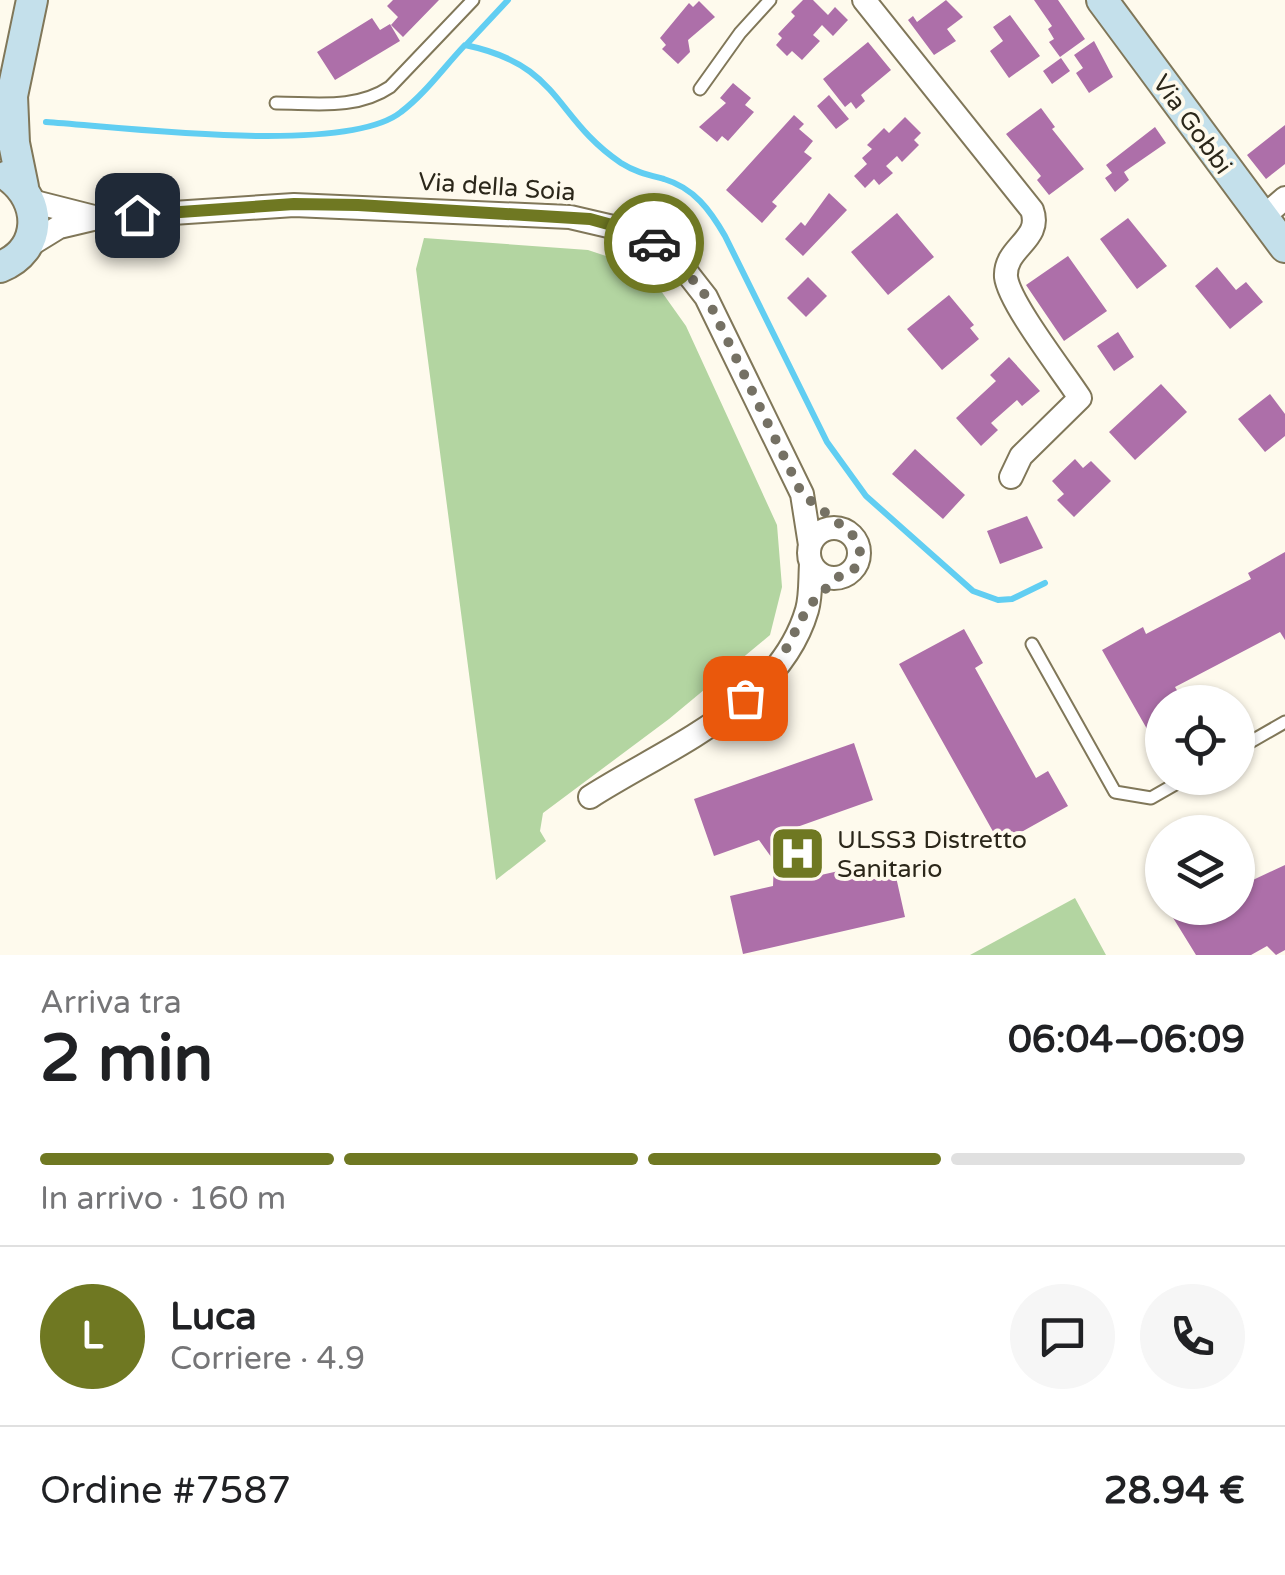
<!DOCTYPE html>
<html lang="it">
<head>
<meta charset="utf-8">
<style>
	:root { --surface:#fff; --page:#f6f6f6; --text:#202124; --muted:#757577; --line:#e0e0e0; --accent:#6f7822 }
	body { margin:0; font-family:"Varela Round",sans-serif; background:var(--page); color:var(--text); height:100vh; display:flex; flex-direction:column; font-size:38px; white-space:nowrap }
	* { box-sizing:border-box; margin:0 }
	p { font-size:32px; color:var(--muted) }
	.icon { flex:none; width:55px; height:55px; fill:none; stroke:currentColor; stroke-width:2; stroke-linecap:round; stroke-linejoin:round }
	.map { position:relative; height:955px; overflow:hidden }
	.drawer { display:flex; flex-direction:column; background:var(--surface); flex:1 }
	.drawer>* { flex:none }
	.tools { position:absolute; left:1145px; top:685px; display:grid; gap:20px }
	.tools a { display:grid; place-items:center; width:110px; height:110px; border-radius:50%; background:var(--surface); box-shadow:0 2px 8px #0004; font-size:50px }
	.pin { position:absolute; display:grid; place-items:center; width:85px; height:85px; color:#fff; margin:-42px; border-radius:20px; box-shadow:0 5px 15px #0006 }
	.courier { position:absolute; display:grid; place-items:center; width:100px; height:100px; margin:-50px; border:8px solid #6f7822; border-radius:50%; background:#fff; color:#222; box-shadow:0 2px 12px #0007 }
	.headline em { font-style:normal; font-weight:700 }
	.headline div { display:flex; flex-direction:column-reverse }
	.headline { display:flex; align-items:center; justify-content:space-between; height:170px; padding:0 40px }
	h1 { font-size:65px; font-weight:700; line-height:75px }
	.bar { display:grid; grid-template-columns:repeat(4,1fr); gap:15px 10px; align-content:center; height:120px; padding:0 40px }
	.bar i { height:12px; border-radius:8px; background:var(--line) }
	.bar .on { background:var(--accent) }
	.bar p { grid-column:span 4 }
	.line { display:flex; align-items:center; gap:25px; padding:0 40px; border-top:2px solid var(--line) }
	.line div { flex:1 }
	.round { display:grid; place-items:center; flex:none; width:105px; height:105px; border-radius:52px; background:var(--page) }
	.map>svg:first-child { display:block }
</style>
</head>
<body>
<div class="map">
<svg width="1285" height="955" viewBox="0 0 1285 955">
	<rect width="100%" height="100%" fill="#fefaed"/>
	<path fill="#b3d5a1" d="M424,238L588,250L633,265L654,281L686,326L777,525L782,587L770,635L669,719L543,813L540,831L546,841L496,880L416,269Z
		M1075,898L1106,955H970Z"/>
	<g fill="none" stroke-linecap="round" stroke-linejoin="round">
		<path stroke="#61cef2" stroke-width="6" d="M466,45L508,0
			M46,122C122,127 346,156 401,112C425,94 444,67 465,45C562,65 553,117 621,163C635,172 649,175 664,179C694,188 710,210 725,236L827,442L866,496L973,591L998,600L1012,599L1045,583"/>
	</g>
	<path fill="#ad6fa9" d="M393,0H439L403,37L391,25L398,17L387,6Z
		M803,0H813L828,15L835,7L848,20L833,36L822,25L813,35L820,41L802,60L792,51L787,56L776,45L782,38L778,34L795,16L791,12Z
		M946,0L963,17L947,29L956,41L934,55L908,20L913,16L917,22Z
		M1034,0H1058L1085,39L1060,57L1049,42L1054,39L1048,29L1052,26Z
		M699,1L715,17L688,40L690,52L678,64L662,49L666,45L660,38L689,3L693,7Z
		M1010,15L1040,56L1009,78L990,51L1003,41L993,27Z
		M372,18L380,30L390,24L400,41L335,80L317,52Z
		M1094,41L1113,77L1089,93L1076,73L1083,68L1074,55Z
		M868,42L891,70L861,95L865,101L856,109L851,102L845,107L823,79Z
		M1061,58L1070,71L1052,84L1043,71Z
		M733,83L751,98L745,105L754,112L728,141L722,136L717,142L699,127L726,103L720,98Z
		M829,95L849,119L836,129L817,106Z
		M1041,108L1055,127L1052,129L1084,169L1049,195L1037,180L1041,176L1006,134Z
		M794,115L804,124L799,129L813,141L804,152L812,158L772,202L777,206L762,223L726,190Z
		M905,117L921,133L914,140L919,145L902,162L897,156L886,166L893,173L879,185L874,179L865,188L854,176L867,164L862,158L872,149L867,145L884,128L889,133Z
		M1285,125V164L1266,179L1247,155Z
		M1155,127L1166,143L1124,172L1129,180L1115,192L1105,178L1112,173L1106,165Z
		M829,193L847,210L803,256L785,239L801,222L805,226Z
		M897,213L934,257L888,295L851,252Z
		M1128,218L1167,266L1137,289L1100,239Z
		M1068,256L1107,311L1064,341L1026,285Z
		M1217,267L1236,290L1246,282L1263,302L1230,329L1195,286Z
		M808,277L827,296L806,317L787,298Z
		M949,295L974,325L970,328L979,339L942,370L907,329Z
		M1118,332L1134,357L1114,371L1097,346Z
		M1009,357L1040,391L1022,406L1017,400L991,423L998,430L981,446L956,418L996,381L990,375Z
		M1161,384L1187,412L1135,460L1109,432Z
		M1270,394L1285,414V436L1265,452L1238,419Z
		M915,449L965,495L943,519L892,474Z
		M1075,459L1083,468L1091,461L1111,481L1074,517L1057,500L1064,494L1052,481Z
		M1027,516L1043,548L1000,564L987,531Z
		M1285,552V640L1280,632L1175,687L1184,702H1162V721L1147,729L1102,650L1143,627L1146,634L1251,579L1248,573Z
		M964,629L983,663L975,668L1036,778L1048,771L1068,806L1000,844L899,664Z
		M854,743L873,800L797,827L810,849L812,877L892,859L905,917L743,954L730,896L773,886L774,861L759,840L714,856L694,799Z
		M1285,865V950L1276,955L1267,946L1251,955H1196L1167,908H1238V887Z"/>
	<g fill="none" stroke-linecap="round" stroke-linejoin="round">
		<defs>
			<path id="lane" d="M700,89L740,33L770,0
				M276,103C315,103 356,110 390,87L473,0
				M1032,644L1115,792L1151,798L1186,778
				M1238,749L1285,722"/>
			<path id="street" d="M864,0L1032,210C1043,240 1004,247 1006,277C1009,303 1064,373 1080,398L1021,456L1011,477
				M31,201L94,217
				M1262,218L1285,198
				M28,246L59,227L97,218L294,205L570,217L630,231L681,265L706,297L802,494L810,545
				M809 553a25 25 0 1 1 50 0a25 25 0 1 1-50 0Z
				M590,797C666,748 779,706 807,610C811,596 810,579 811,564"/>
			<path id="secondary" d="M1102,0L1285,247
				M23,187L14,143L12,96L32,0
				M0,267C43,250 43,201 8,176"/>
		</defs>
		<use href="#lane" stroke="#807759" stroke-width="15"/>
		<use href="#street" stroke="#807759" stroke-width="26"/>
		<use href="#secondary" stroke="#807759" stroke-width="34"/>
		<use href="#lane" stroke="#fff" stroke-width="11"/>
		<use href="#street" stroke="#fff" stroke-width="22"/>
		<use href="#secondary" stroke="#c4e0eb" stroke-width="30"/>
	</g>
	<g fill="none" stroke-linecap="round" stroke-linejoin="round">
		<path stroke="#757164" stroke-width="10" stroke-dasharray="0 18" d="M654,243L681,265L706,296L802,494L852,534L860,551L854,570L836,578L808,607L776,668L745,698"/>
		<path stroke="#6f7822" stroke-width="12" d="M137,215L294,204L358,205L590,219L630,230L654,243"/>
	</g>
	<defs>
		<symbol id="hospital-square" viewBox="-11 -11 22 22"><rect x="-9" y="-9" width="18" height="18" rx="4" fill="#6f7822" stroke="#fefaed"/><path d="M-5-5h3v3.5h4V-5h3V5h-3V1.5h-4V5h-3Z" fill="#fff"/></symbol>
	</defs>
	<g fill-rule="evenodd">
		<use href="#hospital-square" x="766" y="822" width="63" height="63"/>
	</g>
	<g text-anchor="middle" stroke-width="8" stroke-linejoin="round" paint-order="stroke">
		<g font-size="25" fill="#2b271a" stroke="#fefaed">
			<text transform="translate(1193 124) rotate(54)" y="9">Via Gobbi</text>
			<text transform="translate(497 186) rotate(4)" y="9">Via della Soia</text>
		</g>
		<g font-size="25" fill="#2b271a" stroke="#fefaed" text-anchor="start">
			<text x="837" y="848">ULSS3 Distretto<tspan x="837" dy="29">Sanitario</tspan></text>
		</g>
	</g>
</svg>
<div class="tools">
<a><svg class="icon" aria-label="locate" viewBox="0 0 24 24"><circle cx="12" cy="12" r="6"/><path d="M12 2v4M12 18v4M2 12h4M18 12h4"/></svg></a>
<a><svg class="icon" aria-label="layers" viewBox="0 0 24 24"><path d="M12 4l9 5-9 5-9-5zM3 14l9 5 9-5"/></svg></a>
</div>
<div class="pin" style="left:745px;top:698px;background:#ea580c"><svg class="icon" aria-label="bag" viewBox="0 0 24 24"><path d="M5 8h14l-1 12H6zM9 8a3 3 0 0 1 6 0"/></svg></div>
<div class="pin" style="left:137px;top:215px;background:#1f2937"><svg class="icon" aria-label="home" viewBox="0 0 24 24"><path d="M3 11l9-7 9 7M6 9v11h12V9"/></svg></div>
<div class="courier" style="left:654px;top:243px"><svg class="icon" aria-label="car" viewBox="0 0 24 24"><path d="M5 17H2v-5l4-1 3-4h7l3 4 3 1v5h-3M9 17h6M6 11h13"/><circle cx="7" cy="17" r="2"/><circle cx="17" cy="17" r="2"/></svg></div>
</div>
<section class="drawer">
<div class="headline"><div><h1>2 min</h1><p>Arriva tra</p></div><em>06:04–06:09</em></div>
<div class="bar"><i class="on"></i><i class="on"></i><i class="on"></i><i></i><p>In arrivo · 160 m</p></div>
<div class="line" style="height:180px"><b class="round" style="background:var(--accent);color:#fff">L</b><div><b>Luca</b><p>Corriere · 4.9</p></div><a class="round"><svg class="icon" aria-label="chat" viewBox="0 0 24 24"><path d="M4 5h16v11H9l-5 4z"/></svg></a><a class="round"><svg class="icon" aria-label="phone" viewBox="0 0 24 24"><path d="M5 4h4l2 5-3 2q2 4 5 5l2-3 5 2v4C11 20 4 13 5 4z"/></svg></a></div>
<div class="line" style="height:130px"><div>Ordine #7587</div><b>28.94 €</b></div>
</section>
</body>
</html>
